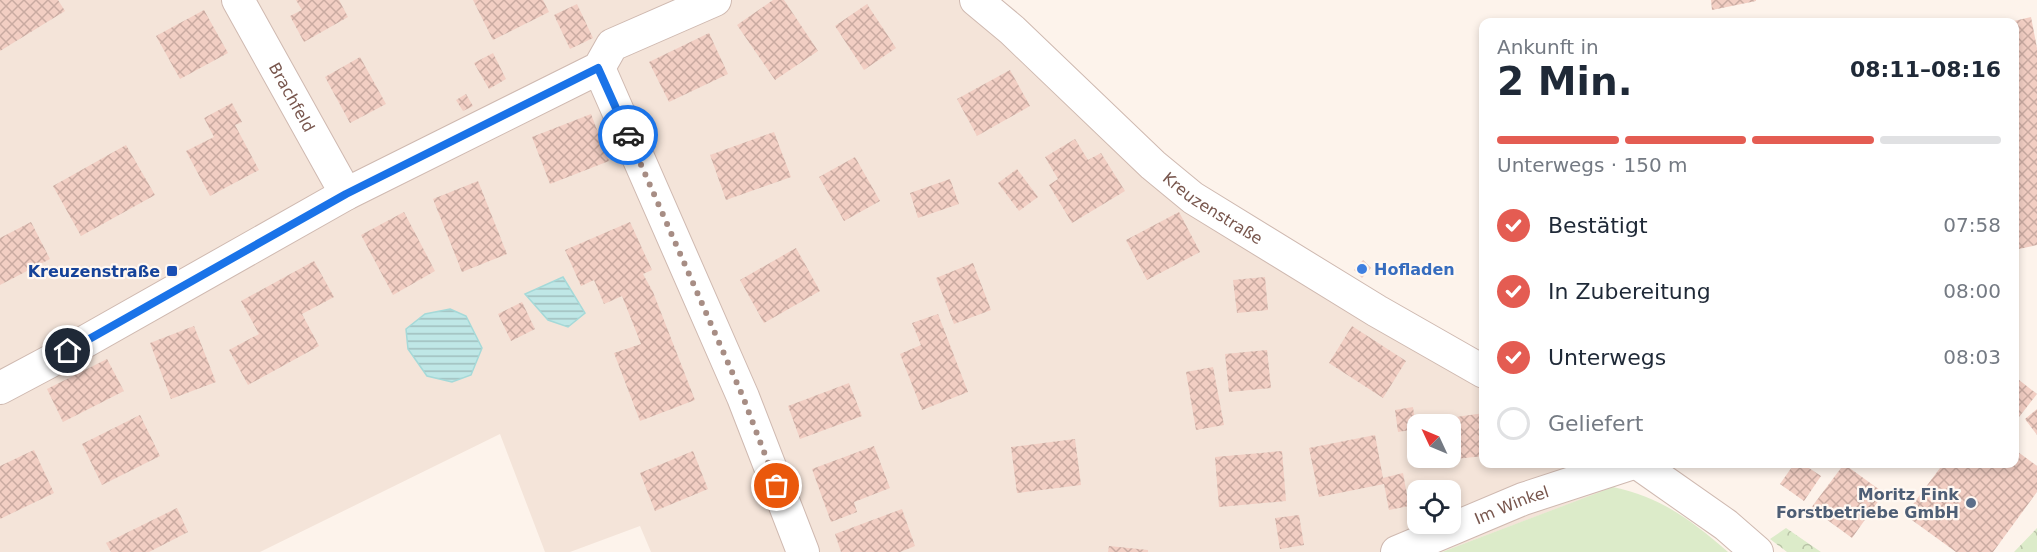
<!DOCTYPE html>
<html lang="de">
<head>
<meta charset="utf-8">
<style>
	:root { --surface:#fff; --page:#f2f2f3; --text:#1f2937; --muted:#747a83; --line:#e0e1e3; --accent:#e45c52 }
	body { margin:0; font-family:"DejaVu Sans",sans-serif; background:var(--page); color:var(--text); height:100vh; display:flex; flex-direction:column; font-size:22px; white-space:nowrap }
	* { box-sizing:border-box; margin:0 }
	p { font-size:20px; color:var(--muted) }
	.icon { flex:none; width:33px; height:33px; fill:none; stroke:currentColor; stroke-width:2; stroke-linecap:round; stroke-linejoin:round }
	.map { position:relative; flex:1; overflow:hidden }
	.side { position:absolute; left:1479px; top:18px; width:540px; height:450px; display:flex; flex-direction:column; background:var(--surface); border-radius:12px; box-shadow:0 3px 9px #0003 }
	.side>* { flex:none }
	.needle { width:39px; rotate:314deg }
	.controls { position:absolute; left:1407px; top:414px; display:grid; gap:12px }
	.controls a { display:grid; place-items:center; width:54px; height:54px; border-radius:12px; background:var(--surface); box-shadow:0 3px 9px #0003; font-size:30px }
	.pin { position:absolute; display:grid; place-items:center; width:51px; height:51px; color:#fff; margin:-26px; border:3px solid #fff; border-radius:50%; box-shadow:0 2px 6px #0007 }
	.courier { position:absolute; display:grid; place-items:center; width:60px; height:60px; margin:-30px; border:4px solid #1a73e8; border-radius:50%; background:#fff; color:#222; box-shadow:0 2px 8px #0007 }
	.headline em { font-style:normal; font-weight:800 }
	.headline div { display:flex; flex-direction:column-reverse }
	.headline { display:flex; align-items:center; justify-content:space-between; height:102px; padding:0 18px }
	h1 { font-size:39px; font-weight:800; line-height:45px }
	.bar { display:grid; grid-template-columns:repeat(4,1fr); gap:9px 6px; align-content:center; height:72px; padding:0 18px }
	.bar i { height:8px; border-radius:4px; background:var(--line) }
	.bar .on { background:var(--accent) }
	.bar p { grid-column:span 4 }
	ol { padding:0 18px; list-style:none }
	li { display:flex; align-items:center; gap:18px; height:66px }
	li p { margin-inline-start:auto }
	li .icon { padding:6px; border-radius:50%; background:var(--accent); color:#fff; stroke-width:4 }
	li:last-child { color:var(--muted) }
	li i { width:33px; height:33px; border:3px solid var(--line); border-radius:50% }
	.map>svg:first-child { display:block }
</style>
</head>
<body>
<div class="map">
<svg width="2037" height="552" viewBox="0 0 2037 552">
	<defs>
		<pattern id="forest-crowns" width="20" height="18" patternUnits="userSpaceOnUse" patternTransform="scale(1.5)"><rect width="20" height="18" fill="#dcebc9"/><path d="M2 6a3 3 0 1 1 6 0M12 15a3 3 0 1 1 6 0" fill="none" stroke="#b7c1a5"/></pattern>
		<pattern id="water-rules" width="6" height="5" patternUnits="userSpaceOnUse" patternTransform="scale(1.5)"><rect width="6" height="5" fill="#bfe7e6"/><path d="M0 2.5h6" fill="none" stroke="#a0bebd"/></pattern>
		<pattern id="building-cross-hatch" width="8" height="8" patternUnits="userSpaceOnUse" patternTransform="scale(1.5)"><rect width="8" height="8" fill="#f2cec3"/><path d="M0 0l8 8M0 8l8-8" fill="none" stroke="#c9aaa1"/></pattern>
	</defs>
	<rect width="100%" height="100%" fill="#fdf3eb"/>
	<path fill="#f4e4d9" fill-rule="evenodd" d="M0,0H988L1198,186L1483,357L1484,464H1662L1667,467L1442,552H651L640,526L570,552H545L500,434L260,552H0ZM1418,424H1450V458H1418ZM1418,490H1450V524H1418Z"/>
	<path fill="#dcebc9" d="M1613,487C1661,497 1691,520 1728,552H1442Z"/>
	<path fill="url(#forest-crowns)" d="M1786,528L1821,552H1787L1770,539Z
		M2037,528V552H2014Z"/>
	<path fill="url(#water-rules)" stroke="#a5d9d8" stroke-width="1.5" d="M563,277L585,313L568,327L548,320L525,294Z
		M450,309L466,316L482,348L471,375L452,382L427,376L408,349L406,329L425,314Z"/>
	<path fill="url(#building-cross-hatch)" d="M0,0H58L65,11L0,51Z
		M296,0H339L348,17L304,42L290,16L302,10Z
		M473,0H543L549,12L493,40Z
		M773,0H784L818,51L775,80L737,25Z
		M1711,0H1756V1L1712,10Z
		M577,4L593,38L570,49L554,15Z
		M867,4L896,48L864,70L835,26Z
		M204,10L228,53L180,79L156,36Z
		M2031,17L2037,48V245L2014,250V21Z
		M709,33L728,74L669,102L649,62Z
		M493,53L506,79L489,89L474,63Z
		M360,57L386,104L350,123L325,77Z
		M1010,70L1030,106L977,136L957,99Z
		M466,94L473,106L463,111L456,100Z
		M232,103L242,122L235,125L259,170L210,196L186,151L214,137L204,118Z
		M591,114L609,161L550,184L532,137Z
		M774,132L791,177L726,200L710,155Z
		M1075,139L1088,160L1101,153L1125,191L1072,223L1049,185L1058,179L1045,157Z
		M126,145L155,195L81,236L53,186Z
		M855,157L880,201L844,221L819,177Z
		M1017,169L1038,197L1019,211L998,183Z
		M950,179L959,204L918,218L910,193Z
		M478,181L507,254L462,272L433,199Z
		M404,212L435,271L393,295L361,235Z
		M1179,212L1200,252L1147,280L1126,240Z
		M31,222L50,259L0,285V238Z
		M630,222L652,270L643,274L653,292L695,400L640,421L614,353L641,344L622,296L604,304L594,280L581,286L565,250Z
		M796,248L820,291L764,323L740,280Z
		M1363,260L1371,268L1362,278L1354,270Z
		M314,261L334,297L302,314L319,346L248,385L229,350L259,334L241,301Z
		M973,263L991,310L954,324L936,278Z
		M1265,277L1268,310L1237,313L1233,280Z
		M522,302L535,329L511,341L498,314Z
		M938,314L968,392L922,410L900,354L921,345L912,323Z
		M194,326L216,382L171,399L150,343Z
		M1352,326L1406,361L1383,398L1329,363Z
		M1267,350L1271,388L1229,392L1225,354Z
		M107,359L124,391L63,422L47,389Z
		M1213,367L1224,425L1196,430L1186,372Z
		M2014,376L2037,394L2019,417L2014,413Z
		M849,383L862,416L800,439L788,406Z
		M1413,407L1416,429L1398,432L1395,410Z
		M2037,409V435L2025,419Z
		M1484,413V456L1455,459L1449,418Z
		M140,415L160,456L102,485L82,444Z
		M1375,435L1383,478L1403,473L1409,506L1389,510L1384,484L1319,497L1309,448Z
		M1075,439L1081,485L1017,493L1011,447Z
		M874,446L890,488L854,502L857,512L831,522L812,469Z
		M2014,449L2037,466V492L1993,552H1956L1905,515L1943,464H2014Z
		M34,450L54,493L0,519V466Z
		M693,451L708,489L655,511L640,473Z
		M1282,451L1286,501L1219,507L1215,457Z
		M1794,464H1803L1821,476L1804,501L1780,484Z
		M1844,464L1884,493L1852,538L1811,508Z
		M177,508L188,532L149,552H111L106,543Z
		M902,509L915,546L900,552H841L835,534Z
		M1299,515L1304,545L1280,549L1275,518Z
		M1109,546L1148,550V552H1108Z"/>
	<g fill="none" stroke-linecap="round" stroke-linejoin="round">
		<defs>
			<g id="street">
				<path id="s1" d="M238,0L346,194"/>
				<path id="s2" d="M976,0L1012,30L1153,165L1193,198L1377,311L1484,372"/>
				<path d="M599,68L743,397L803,552"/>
				<path d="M0,388L49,362L346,194L599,68L612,45L715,0"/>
				<path d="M1639,464L1726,525L1757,552"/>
				<path id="s3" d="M1397,552L1523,499L1630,464"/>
			</g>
		</defs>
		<use href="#street" stroke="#cfb9b0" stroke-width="34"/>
		<use href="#street" stroke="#fff" stroke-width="32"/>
	</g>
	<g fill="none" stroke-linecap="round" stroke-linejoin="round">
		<path stroke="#a78d84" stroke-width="6" stroke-dasharray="0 10.8" d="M628,135L743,397L777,486"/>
		<path stroke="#1a73e8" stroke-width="8" d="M68,351L346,194L598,68L628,135"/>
	</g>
	<circle fill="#3f7fe0" stroke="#fff8f2" stroke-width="2" cx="1362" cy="269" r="6"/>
	<rect fill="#1a4fb4" stroke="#fff8f2" stroke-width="2" x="166" y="265" width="12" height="12" rx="3"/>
	<circle fill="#5c6f8a" stroke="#fff8f2" stroke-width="2" cx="1971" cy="503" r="6"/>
	<g text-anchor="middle" stroke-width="4.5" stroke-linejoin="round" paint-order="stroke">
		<g font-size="16" fill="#78564d" stroke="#fff8f2">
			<text dy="6" stroke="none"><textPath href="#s1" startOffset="111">Brachfeld</textPath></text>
			<text dy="6" stroke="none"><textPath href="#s2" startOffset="316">Kreuzenstraße</textPath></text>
			<text dy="6" stroke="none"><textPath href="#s3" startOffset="124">Im Winkel</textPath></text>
		</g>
		<g font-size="16" font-weight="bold" fill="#366cbe" stroke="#fff8f2" text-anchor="start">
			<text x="1374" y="275">Hofladen</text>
		</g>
		<g font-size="16" font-weight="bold" fill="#164399" stroke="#fff8f2" text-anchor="end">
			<text x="160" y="277">Kreuzenstraße</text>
		</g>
		<g font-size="16" font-weight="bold" fill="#4e5e75" stroke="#fff8f2" text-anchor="end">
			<text x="1959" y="500">Moritz Fink<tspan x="1959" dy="18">Forstbetriebe GmbH</tspan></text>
		</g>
	</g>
</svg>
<div class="controls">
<a><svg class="needle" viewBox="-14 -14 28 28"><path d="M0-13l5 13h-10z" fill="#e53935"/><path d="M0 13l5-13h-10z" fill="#747a83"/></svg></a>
<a><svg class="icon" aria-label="locate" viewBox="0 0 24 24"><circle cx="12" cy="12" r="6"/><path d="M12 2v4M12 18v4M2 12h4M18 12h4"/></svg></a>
</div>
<div class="pin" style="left:777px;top:486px;background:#ea580c"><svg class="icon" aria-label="bag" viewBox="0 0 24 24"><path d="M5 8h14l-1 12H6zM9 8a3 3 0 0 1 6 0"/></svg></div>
<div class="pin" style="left:68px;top:351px;background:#1f2937"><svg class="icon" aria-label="home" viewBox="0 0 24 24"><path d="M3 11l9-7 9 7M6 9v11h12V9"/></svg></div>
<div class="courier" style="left:628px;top:135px"><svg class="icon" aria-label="car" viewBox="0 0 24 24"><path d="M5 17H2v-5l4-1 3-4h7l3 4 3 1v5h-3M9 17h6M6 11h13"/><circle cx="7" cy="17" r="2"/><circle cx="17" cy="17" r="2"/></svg></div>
<section class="side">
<div class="headline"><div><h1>2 Min.</h1><p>Ankunft in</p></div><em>08:11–08:16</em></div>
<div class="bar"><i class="on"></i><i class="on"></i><i class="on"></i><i></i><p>Unterwegs · 150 m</p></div>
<ol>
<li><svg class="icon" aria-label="check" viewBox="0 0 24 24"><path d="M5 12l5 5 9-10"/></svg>Bestätigt<p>07:58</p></li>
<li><svg class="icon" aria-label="check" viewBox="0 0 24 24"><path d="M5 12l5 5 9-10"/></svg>In Zubereitung<p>08:00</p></li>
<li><svg class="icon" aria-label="check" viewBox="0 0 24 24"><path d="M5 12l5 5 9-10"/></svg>Unterwegs<p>08:03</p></li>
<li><i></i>Geliefert</li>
</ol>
</section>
</div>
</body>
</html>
